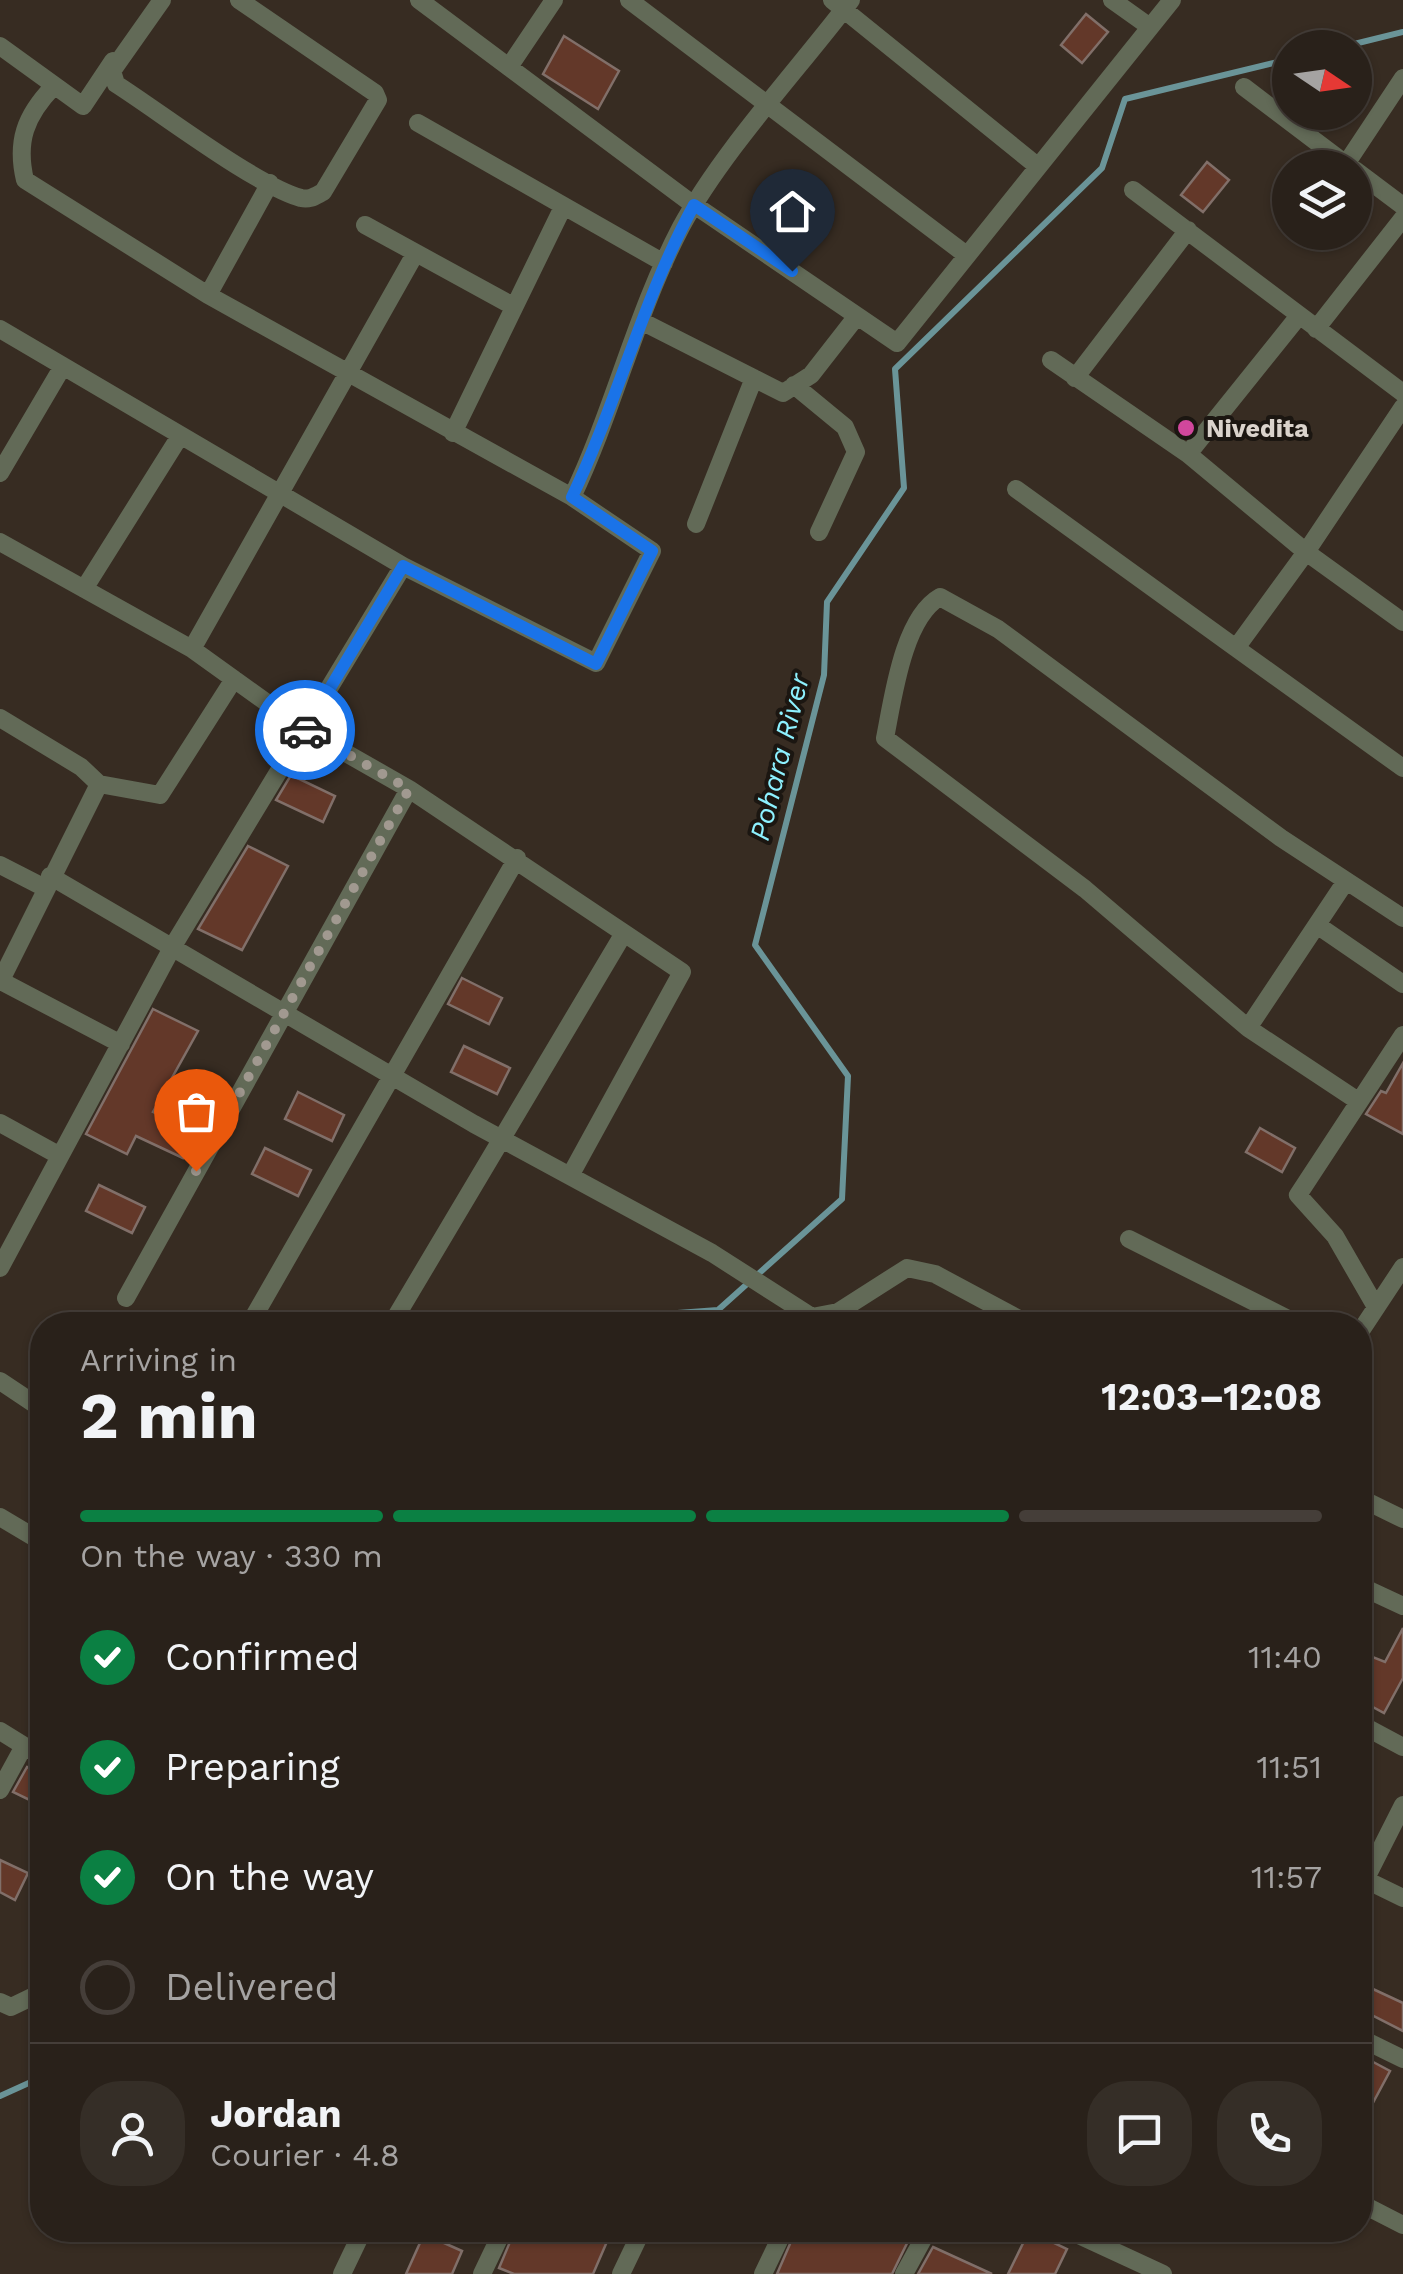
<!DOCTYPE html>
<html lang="en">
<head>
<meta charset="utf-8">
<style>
	:root { --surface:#29211a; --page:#352e27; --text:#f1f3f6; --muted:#a5a3a2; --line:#453e39; --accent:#0b8043 }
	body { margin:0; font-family:"Work Sans",sans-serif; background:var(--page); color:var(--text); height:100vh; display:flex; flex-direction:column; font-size:38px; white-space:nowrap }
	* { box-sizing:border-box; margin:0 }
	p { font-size:32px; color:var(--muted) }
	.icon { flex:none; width:55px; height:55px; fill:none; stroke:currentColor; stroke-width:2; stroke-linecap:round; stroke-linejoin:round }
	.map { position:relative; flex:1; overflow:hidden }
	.drawer { position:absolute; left:30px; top:1312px; width:1342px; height:930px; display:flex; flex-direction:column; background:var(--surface); border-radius:40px; box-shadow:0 2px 8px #0004,0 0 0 2px var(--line) }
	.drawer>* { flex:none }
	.needle { width:65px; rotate:103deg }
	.fabs { position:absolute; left:1272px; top:30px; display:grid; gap:20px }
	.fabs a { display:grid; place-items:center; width:100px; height:100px; border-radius:50%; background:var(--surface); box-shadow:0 2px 8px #0004,0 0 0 2px var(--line); font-size:50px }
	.pin { position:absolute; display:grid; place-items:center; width:85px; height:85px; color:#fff; margin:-102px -42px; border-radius:50% 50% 50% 0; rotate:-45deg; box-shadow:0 0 10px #0007 }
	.pin .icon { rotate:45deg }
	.courier { position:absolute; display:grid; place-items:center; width:100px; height:100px; margin:-50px; border:8px solid #1a73e8; border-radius:50%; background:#fff; color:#222; box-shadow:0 2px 12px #0007 }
	.head em { font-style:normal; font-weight:700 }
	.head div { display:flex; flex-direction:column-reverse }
	.head { display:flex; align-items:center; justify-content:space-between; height:170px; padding:0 50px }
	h1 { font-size:65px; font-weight:700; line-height:75px }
	.bar { display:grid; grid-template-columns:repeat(4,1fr); gap:15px 10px; align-content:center; height:120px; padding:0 50px }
	.bar i { height:12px; border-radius:8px; background:var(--line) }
	.bar .selected { background:var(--accent) }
	.bar p { grid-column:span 4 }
	.line { display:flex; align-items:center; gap:25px; padding:0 50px; border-top:2px solid var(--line) }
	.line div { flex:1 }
	.round { display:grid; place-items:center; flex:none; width:105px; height:105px; border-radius:40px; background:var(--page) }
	ol { padding:0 50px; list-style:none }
	li { display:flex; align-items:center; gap:30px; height:110px }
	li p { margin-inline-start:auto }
	li .icon { padding:10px; border-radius:50%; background:var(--accent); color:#fff; stroke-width:4 }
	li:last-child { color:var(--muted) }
	li i { width:55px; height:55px; border:5px solid var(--line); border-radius:50% }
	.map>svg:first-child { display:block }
</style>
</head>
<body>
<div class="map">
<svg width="1403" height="2274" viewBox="0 0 1403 2274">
	<rect width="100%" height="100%" fill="#372c22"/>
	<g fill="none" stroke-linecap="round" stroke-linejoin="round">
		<path stroke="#6a9498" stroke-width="6" d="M1338,48L1403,32
			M588,1325L596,1319L718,1310L842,1199L848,1076L755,945L824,675L827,602L904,488L895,369L1102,168L1125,99L1290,59
			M0,2096L42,2077"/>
	</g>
	<path fill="#633829" stroke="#816f69" stroke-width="2.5" d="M1086,14L1108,32L1082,63L1061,45Z
		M564,36L619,71L598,109L543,74Z
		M1207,162L1229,180L1203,212L1181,195Z
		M291,775L335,796L323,822L276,800Z
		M248,846L288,866L242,950L198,929Z
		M462,978L502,998L489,1024L448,1004Z
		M153,1009L198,1031L153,1112L196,1132L183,1158L136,1136L127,1154L86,1134Z
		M464,1046L510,1068L497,1094L451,1072Z
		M1403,1063V1134L1366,1114L1381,1091L1386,1093Z
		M298,1092L344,1115L332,1141L285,1119Z
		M1260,1128L1295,1148L1282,1172L1246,1152Z
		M265,1148L311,1170L298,1196L252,1174Z
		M99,1185L145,1207L132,1233L86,1211Z
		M1403,1628V1678L1384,1713L1360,1700V1652L1385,1662Z
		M27,1767L42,1774V1806L13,1792Z
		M0,1860L28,1873L15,1900L0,1892Z
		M1360,1983L1403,2003V2031L1360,2009Z
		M1360,2055L1390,2071L1360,2127Z
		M515,2230H542L562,2239L566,2230H612L593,2274H514L499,2268Z
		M796,2230H894L910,2237L892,2274H777Z
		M1029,2231L1067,2249L1055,2274H1008Z
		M424,2234L462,2251L452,2274H406Z
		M933,2247L992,2274H918Z"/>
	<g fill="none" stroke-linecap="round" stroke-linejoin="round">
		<path stroke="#626a57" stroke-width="18" d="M162,0L112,71L116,84C160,112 255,185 301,198C310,200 315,196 323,192L378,100L375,93L239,0
			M419,0L687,200L897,343L1172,0
			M629,0L965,254
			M832,0L1036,165
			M1112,0L1150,27
			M0,46L83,106L113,61
			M509,67L554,0
			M53,87C25,116 16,142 25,180L208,295L572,497C614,409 636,313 681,227C723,150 797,71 851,0
			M1244,87L1351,168
			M418,123L664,263
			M1346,164L1403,78
			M1355,170L1403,206
			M1133,190L1403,393
			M365,225L513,306
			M208,295L270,183
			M1298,317L1188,454L1306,552L1236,648L1403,768
			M641,321L783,393L811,375L857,316
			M0,329L403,566L596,663L652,551L572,497
			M1316,329L1403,218
			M1051,360L1188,454
			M1075,378L1188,230
			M794,385L845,427L856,452L819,532
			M1403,407L1306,552L1403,622
			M453,433L563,207
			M0,473L63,366
			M1016,489L1236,648
			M696,524L754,378
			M0,542L192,649L302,728L409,789L624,933L391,1325
			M84,589L180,436
			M192,649L415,254
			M0,718L81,767L99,784L160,795L234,679
			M0,865L45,888
			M50,876L474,1124L712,1253L812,1317L838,1312L907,1268L935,1274L1030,1325
			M1317,925L1403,984
			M1,981L121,1044
			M0,982L99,784
			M1248,1028L1346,881
			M1358,1101L1248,1028L1085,889L885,738C893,698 903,618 940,597L998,629L1281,838L1403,918
			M0,1123L60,1156
			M570,1176L682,972L624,933
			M1129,1239L1300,1325
			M0,1268L173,946L403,566
			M126,1298L409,789
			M1376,1307L1335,1236L1298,1195L1403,1035
			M249,1325L517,858
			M1360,1332L1403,1267
			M0,1381L42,1409
			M1360,1498L1403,1519
			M0,1517L42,1542
			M1360,1586L1403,1606
			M1360,1724L1403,1747
			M0,1731L42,1757
			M0,1790L24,1746
			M1360,1877L1403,1898
			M1360,1890L1403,1805
			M0,2002L11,2007L38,1994L42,1985
			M1360,2038L1403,2059
			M1360,2203L1403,2225
			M1068,2230L1163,2274
			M342,2274L363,2230
			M482,2274L503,2230
			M621,2274L642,2230
			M763,2274L784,2230
			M904,2274L928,2230"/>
	</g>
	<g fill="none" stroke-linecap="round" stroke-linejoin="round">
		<path stroke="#a19990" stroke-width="10" stroke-dasharray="0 18" d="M196,1171L409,789L305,730"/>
		<path stroke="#1a73e8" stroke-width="12" d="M305,730L403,566L596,664L652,551L572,497C618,401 643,298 694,205L792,271"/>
	</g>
	<circle fill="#d1479c" stroke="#1b1611" stroke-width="4" cx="1186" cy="428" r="10"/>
	<g text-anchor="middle" stroke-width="8" stroke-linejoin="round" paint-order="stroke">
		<g font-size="25" font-weight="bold" fill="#dad3cc" stroke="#1b1611" text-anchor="start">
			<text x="1206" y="437">Nivedita</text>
		</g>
		<g font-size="28" font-style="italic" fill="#8df1ff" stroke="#1b1611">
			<text transform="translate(779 757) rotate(-76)" y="10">Pohara River</text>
		</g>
	</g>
</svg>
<div class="fabs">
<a><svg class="needle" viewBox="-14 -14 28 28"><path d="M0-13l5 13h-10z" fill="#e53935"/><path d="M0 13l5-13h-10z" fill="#a5a3a2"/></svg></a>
<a><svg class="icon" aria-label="layers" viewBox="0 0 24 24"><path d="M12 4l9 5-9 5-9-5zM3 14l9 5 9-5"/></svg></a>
</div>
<div class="pin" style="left:196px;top:1171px;background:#ea580c"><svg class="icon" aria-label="bag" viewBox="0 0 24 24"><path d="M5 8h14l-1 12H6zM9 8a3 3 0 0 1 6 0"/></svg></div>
<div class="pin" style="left:792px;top:271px;background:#1f2937"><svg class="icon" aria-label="home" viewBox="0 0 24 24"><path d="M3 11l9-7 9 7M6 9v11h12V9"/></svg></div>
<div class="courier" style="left:305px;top:730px"><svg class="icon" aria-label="car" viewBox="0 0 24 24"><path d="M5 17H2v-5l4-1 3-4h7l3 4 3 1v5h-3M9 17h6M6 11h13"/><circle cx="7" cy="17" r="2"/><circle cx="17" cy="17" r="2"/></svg></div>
<section class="drawer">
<div class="head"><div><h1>2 min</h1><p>Arriving in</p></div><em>12:03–12:08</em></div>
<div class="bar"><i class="selected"></i><i class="selected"></i><i class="selected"></i><i></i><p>On the way · 330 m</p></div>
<ol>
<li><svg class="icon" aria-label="check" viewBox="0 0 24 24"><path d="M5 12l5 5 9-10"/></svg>Confirmed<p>11:40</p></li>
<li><svg class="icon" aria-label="check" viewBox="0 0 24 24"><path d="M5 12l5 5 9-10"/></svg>Preparing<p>11:51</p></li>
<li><svg class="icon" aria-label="check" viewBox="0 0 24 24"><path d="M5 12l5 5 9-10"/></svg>On the way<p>11:57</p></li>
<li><i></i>Delivered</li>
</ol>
<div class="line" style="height:180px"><a class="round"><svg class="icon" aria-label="person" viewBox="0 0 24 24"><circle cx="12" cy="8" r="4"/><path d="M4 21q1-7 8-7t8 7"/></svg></a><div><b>Jordan</b><p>Courier · 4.8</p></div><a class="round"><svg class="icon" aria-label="chat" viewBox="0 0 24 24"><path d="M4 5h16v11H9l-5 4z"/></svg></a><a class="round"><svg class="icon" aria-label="phone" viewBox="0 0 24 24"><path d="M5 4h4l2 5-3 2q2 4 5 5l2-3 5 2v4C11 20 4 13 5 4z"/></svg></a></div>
</section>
</div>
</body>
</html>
